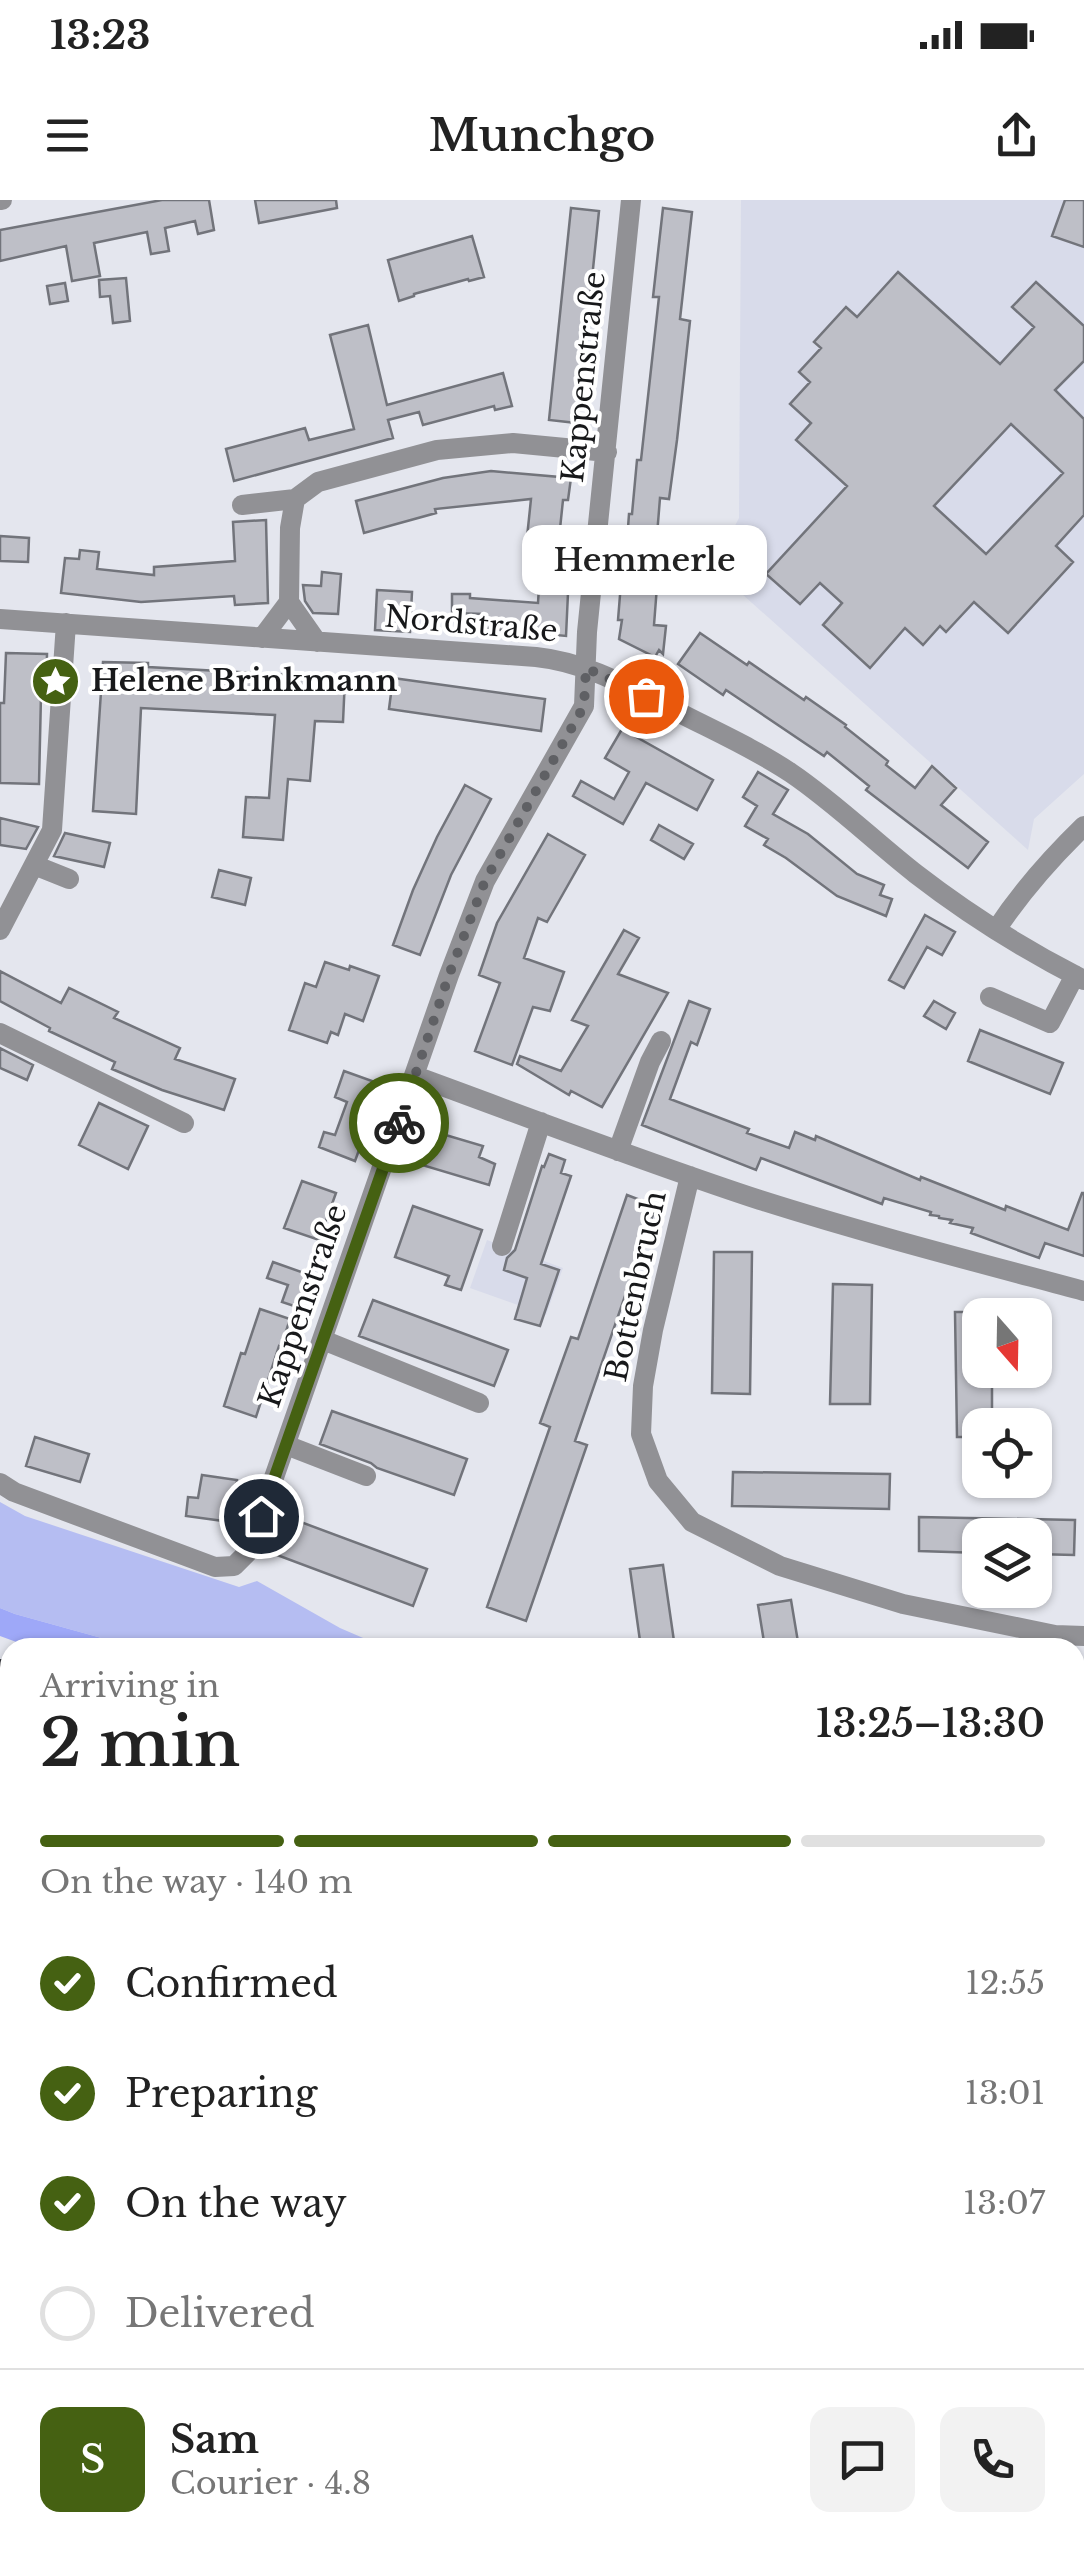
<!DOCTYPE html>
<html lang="en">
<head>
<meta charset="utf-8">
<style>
	:root { --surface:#fff; --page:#f2f2f2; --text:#222; --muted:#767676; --line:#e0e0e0; --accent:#456112 }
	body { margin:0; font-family:"Libre Baskerville",serif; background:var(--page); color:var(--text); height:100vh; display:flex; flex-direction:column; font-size:38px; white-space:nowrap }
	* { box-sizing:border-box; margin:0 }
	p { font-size:32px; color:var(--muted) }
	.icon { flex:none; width:55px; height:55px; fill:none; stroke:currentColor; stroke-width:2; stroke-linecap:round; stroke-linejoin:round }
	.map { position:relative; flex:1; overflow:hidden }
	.side { position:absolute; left:0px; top:1438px; width:1085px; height:932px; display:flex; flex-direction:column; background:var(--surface); border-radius:30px 30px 0 0; box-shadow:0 2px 8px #0004 }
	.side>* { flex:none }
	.needle { width:65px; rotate:160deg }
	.tools { position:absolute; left:962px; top:1098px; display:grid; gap:20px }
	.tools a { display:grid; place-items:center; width:90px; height:90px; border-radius:20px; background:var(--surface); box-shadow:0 2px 8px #0004; font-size:50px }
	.pin { position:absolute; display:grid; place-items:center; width:85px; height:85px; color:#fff; margin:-42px; border:5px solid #fff; border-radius:50%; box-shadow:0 2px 10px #0007 }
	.courier { position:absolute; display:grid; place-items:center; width:100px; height:100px; margin:-50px; border:8px solid #456112; border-radius:50%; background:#fff; color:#222; box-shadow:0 2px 12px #0007 }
	.bubble { position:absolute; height:70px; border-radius:20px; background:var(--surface); box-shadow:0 2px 8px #0004; font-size:32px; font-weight:600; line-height:70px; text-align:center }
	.headline em { font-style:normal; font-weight:600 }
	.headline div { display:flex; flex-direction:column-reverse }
	.headline { display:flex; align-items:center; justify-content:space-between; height:170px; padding:0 40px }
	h1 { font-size:65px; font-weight:600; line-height:75px }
	.bar { display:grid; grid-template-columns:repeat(4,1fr); gap:15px 10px; align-content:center; height:120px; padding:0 40px }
	.bar i { height:12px; border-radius:8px; background:var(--line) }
	.bar .current { background:var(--accent) }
	.bar p { grid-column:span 4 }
	.line { display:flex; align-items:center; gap:25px; padding:0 40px; border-top:2px solid var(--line) }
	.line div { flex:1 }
	.round { display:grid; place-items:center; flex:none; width:105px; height:105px; border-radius:20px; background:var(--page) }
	ol { padding:0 40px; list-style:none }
	li { display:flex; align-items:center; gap:30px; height:110px }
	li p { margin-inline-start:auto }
	li .icon { padding:10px; border-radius:50%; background:var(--accent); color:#fff; stroke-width:4 }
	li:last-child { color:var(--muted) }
	li i { width:55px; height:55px; border:5px solid var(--line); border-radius:50% }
	.status { display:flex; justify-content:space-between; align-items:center; height:70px; padding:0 50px; background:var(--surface); direction:ltr }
	.status svg { height:28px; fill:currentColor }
	header { display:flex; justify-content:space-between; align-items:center; height:130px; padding:0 40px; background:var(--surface); font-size:45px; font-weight:600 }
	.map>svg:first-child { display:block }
</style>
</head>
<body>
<div class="status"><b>13:23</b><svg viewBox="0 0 49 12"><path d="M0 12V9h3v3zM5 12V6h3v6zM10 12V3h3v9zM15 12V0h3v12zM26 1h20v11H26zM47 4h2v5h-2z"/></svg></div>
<header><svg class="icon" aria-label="menu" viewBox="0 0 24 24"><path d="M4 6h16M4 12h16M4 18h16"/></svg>Munchgo<svg class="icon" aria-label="share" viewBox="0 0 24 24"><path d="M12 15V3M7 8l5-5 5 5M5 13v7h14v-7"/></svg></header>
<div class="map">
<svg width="1084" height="2369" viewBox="0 0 1084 2369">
	<rect width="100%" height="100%" fill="#e4e6ee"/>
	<path fill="#d8dbea" d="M741,0H1084V574L1034,619L1028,650L713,368L739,318Z
		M487,1040L563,1068L546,1115L470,1088Z"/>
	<path fill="#b5bdf2" d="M0,1302L25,1316L239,1387L257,1381L340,1428L384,1447H134L15,1414L0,1408Z
		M1075,1630L1084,1632V1715H1075Z
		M0,1998L10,2001V2086L0,2089Z"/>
	<path fill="#9ea8f8" d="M0,1408L15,1414L134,1447H30L0,1436Z
		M0,1591L10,1594V1699L0,1696Z
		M1075,1683L1084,1686V1754L1075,1751Z"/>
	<path fill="#bebfc7" stroke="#72747b" stroke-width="2.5" fill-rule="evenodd" d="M162,0H209L214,30L198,34L195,21L165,28L169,51L151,54L147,32L94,43L100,76L72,81L66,46L0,61V30Z
		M255,0H336L337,8L259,23Z
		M1065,0H1084V47L1052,36Z
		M571,8L599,11L577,223L549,220Z
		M663,8L692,12L680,119L690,121L677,240L669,299L660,298L653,385L657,386L654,425L666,426L663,454L659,450L655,457L619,439L622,420H618L621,383H624L629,314H632L637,260H641L659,97H653Z
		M472,36L484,77L469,81L468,79L414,94V96L399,101L388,60Z
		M898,72L1000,164L1034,127L1012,107L1036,82L1084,126V161L1055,190L1084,219V315L1056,346L1073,362L1008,433L974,402L946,432L940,426L923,445L905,428L870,468L823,425L842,403L820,383L800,404L766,374L847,286L796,240L811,223L790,204L810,182L799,172L821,148L814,142L846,107L857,117ZM1011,224L1063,273L986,354L934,306Z
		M126,78L130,121L113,123L110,96L100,97L99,80Z
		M65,83L68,101L50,104L47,86Z
		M368,125L387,205L503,173L512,206L495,210L494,206L423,225L419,212L388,220L393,238L234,281L226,249L305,228L309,240L354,229L330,135Z
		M491,271L571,278L568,300H563L558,348H564L559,393H568L566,436L482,428L483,414L452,413V394H470V398L538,403L540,369L527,367L529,348L526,347L531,299L435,309L436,313L364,333L356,301L443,278Z
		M266,320L268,403L235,405L234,396L141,402L61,393L65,358L79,359L80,350L99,352L97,369L154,375V367L235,361L233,322Z
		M0,336L29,338L28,362L0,361Z
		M322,372L341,374L338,414L313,413L305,401L303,385L321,386Z
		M377,390L412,392L410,432L375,430Z
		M700,433L747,465L749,462L804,500L806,497L846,525L845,527L888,561L886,565L915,588L932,566L956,588L941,605L988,642L968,668L866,590L869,586L827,552L824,556L726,490L723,495L678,464Z
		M6,453L47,454L46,495H41L39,584L0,583V503H4Z
		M103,462L148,463V467L345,478L343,522L315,521L310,581L288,579L283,640L243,637L246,597L269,598L275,515L141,508L136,614L93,611Z
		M393,478L545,499L541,531L389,509Z
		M622,529L713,580L697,610L646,583L623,624L573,596L581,581L614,599L629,572L605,558Z
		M758,572L788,590L773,614L808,634L857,674L884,685L880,695L892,699L886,716L837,696L786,658L764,645L768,639L745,626L757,606L743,597Z
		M465,585L491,599L451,675L420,755L393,745L413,690L437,637Z
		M0,618L38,627L26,649L0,645Z
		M659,625L693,644L684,659L651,640Z
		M65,633L110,643L104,667L54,656Z
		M548,634L585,655L547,722L538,718L524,758L564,772L550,811L533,807L512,865L475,851L500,783L479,775L497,723Z
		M219,670L251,678L245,705L212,697Z
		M925,715L955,732L942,755L927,747L904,788L889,780Z
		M624,730L639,738L618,774L668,793L602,907L571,891L569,895L517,864L520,856L561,871L588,826L572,820Z
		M325,762L349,770L350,766L379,776L363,821L345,814L338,835L331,832L327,843L289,830L305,783L316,787Z
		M0,771L61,803L69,788L118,812L114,818L180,848L175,859L235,879L224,910L162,890L112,869L115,862L49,831L50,828L0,801Z
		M689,801L710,809L697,845L691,842L670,899L749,929L747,933L789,948L795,932L815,940L816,936L920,980L921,977L1005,1010L1006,1006L1068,1030L1082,993H1084V1056L1045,1043L1039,1058L971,1033L973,1028L950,1023L952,1020L939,1018V1016L930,1015L931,1012L884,998L882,1004L761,958L756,970L642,925Z
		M934,801L955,813L946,829L924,816Z
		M980,830L1063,863L1050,894L968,861Z
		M0,848L33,865L27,880L0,868Z
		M344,871L372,881L367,895L371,904L363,906L356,937L363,939L355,961L319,947L324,932L335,935L347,902L335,897Z
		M99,903L148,926L128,969L79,945Z
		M422,928L483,946L479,957L495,964L489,985L412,962Z
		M549,954L565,960L561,973L571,976L541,1064L559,1070L540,1126L515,1119L527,1078L504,1070L507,1058L515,1050L542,966L544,967Z
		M302,981L336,993L319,1040L284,1028Z
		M627,995L656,1006L575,1241L587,1245L526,1421L487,1407L550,1227L540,1223L571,1137L578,1139Z
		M413,1006L482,1030L461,1090L445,1085L449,1076L395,1057Z
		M714,1052H752L750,1194L712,1193Z
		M273,1062L321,1079L309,1111L282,1102L288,1085L267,1078Z
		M833,1084L872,1085L870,1204H830Z
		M373,1100L508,1150L494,1186L359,1136Z
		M260,1109L290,1119L281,1147L279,1146L256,1217L224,1206L241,1153L245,1154Z
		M955,1112H980V1170H992V1225H980V1237H957Z
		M332,1211L467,1259L454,1295L377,1268L371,1263L320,1244Z
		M35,1237L89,1254L80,1282L26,1266Z
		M733,1272L890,1274L889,1309L732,1306Z
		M202,1275L237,1280L231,1322L186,1316L188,1297L198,1298Z
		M919,1317L1075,1320L1074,1355L1035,1354V1335H980V1353L919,1351Z
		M290,1318L427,1369L413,1406L277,1355Z
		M663,1365L675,1448H641L630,1369Z
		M791,1400L799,1448H765L758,1405Z"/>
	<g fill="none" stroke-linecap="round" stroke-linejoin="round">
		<path stroke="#919195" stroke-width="20" d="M0,0H2
			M242,305L295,299
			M289,402L317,442
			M0,419L536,457C585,462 627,486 670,508C710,529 754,548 791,573C834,602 875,642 916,674C969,715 1025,750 1084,780
			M262,438L289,402L290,328L295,299L318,282L437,250L513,243L607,252
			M34,665L69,679
			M0,730L52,630L66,423
			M996,730C1021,692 1051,658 1084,626
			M990,797L1050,823L1075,775
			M0,833L184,923
			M415,876C530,918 644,962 760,1000C867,1034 976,1062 1084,1091
			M618,951L650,862L661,841
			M690,976L653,1130L643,1186L641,1234L658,1281L692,1322L780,1366L903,1404L1055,1435L1084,1436
			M502,1046L541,922
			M323,1140L479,1203
			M286,1245L366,1276
			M0,1283L14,1292L215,1367L234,1366L248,1352L449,775L485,681L584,506L587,432L631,0
			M1075,2070L1084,2067
			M0,2225L10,2215
			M0,2330L10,2327
			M395,2360L396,2369
			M988,2369V2360"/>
		<path stroke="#34353b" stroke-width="30" d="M0,1474L10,1478
			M0,1530L10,1534
			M0,1553L10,1555
			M1075,1784L1084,1786
			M1075,1828L1084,1830"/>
	</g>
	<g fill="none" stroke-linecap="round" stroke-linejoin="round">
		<path stroke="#5f6064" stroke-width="10" stroke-dasharray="0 18" d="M399,923L449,775L485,681L584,506L586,468L646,496"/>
		<path stroke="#456112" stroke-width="12" d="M261,1316L399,923"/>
	</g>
	<defs>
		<symbol id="sight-disc" viewBox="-11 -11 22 22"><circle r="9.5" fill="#456112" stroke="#fff"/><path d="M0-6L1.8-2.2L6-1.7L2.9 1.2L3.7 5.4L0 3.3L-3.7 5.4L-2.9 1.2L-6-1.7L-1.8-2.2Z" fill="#fff"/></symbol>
	</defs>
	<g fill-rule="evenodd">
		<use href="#sight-disc" x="28" y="454" width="55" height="55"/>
	</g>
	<g text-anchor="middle" stroke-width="8" stroke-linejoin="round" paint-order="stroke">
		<g font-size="30" fill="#17181a" stroke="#fff">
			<text transform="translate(584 177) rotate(-84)" y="10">Kappenstraße</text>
			<text transform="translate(471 424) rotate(5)" y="10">Nordstraße</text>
			<text transform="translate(636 1086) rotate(-78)" y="10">Bottenbruch</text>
			<text transform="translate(303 1106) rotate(-71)" y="10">Kappenstraße</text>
		</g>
		<g font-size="30" font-weight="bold" fill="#17181a" stroke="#fff" text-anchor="start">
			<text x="91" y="491">Helene Brinkmann</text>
		</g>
	</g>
</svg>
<div class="tools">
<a><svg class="needle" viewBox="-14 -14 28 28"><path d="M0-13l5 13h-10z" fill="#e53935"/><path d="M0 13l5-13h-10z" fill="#767676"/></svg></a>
<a><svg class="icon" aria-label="locate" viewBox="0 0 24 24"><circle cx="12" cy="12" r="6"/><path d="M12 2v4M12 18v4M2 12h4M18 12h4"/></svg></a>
<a><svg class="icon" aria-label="layers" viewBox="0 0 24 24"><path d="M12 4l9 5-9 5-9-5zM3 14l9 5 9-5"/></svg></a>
</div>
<div class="pin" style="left:646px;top:496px;background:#ea580c"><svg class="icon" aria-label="bag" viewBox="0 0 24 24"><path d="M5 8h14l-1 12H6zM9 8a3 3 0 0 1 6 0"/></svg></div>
<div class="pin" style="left:261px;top:1316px;background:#1f2937"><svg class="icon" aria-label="home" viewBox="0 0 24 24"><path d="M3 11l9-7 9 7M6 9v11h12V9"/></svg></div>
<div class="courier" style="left:399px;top:923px"><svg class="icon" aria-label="bike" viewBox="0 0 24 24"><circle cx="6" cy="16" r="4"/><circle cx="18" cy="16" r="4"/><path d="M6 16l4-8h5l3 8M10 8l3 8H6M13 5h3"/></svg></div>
<div class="bubble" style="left:522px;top:325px;width:245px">Hemmerle</div>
<section class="side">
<div class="headline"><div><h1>2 min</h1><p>Arriving in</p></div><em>13:25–13:30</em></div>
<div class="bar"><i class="current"></i><i class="current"></i><i class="current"></i><i></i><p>On the way · 140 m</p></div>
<ol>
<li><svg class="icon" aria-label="check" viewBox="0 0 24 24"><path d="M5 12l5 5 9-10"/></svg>Confirmed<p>12:55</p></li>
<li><svg class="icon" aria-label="check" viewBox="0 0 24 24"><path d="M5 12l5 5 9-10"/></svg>Preparing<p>13:01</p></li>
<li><svg class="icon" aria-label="check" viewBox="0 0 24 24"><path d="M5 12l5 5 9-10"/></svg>On the way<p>13:07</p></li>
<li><i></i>Delivered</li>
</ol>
<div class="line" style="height:180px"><b class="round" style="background:var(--accent);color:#fff">S</b><div><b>Sam</b><p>Courier · 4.8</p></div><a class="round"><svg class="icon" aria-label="chat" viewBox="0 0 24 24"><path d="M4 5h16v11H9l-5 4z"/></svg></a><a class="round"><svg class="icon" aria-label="phone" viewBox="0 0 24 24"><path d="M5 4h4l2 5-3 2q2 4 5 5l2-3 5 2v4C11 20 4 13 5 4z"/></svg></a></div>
</section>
</div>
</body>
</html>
